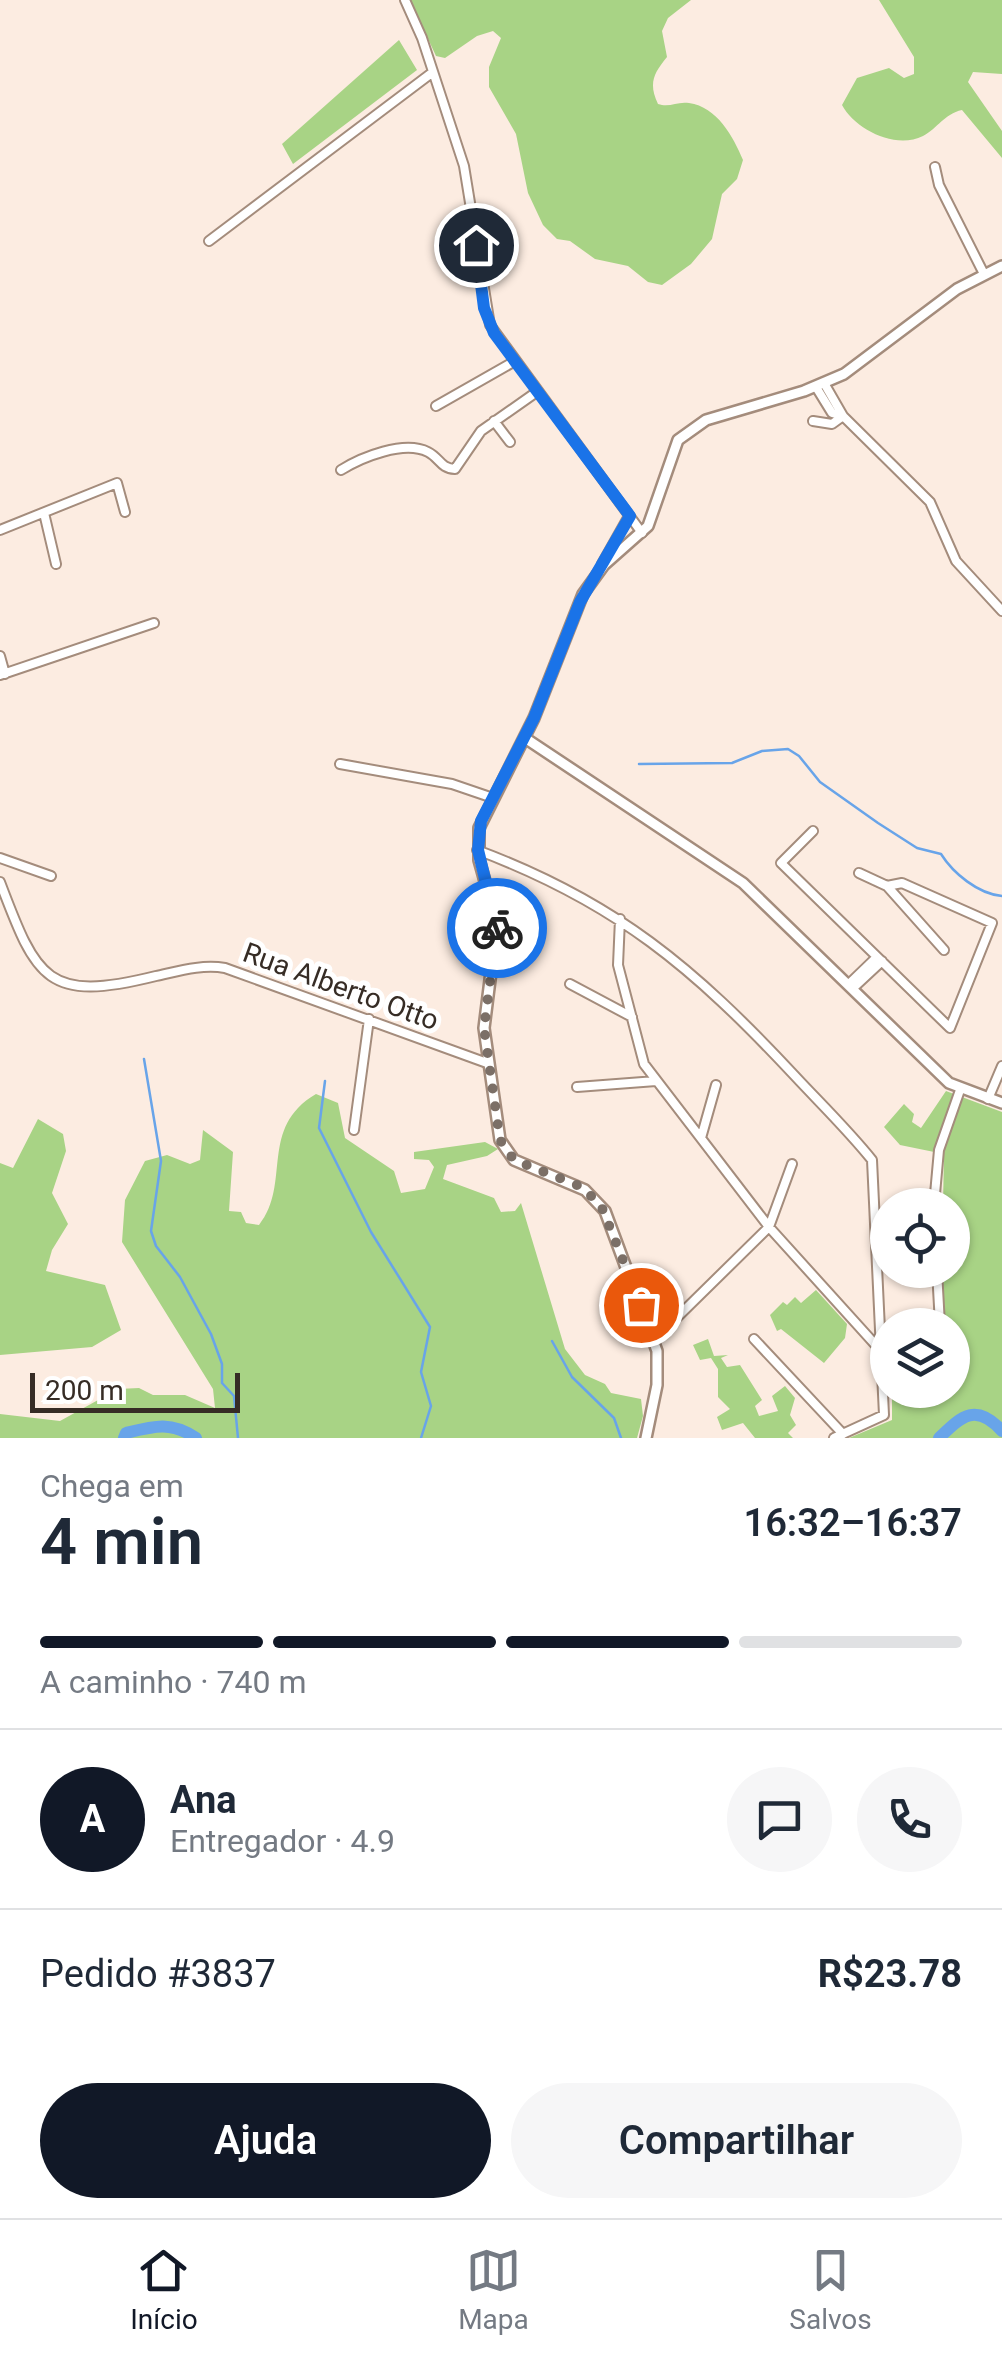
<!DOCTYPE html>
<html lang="pt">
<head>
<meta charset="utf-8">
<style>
	:root { --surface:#fff; --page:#f6f6f7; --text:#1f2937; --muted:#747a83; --line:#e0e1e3; --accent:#111827 }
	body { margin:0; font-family:Roboto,sans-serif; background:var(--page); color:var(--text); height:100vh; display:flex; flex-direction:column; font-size:38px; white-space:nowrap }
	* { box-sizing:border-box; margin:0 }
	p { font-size:32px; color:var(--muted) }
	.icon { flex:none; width:55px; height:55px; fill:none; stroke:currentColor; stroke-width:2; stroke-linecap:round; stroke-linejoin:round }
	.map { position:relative; height:1438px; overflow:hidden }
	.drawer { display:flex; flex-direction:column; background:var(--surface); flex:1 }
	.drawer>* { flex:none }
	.fabs { position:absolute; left:870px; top:1188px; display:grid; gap:20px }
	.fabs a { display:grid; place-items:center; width:100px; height:100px; border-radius:50%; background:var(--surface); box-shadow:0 2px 8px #0004; font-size:50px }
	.scale { position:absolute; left:30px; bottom:25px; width:210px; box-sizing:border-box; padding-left:10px; border:5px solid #362c25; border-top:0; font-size:28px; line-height:35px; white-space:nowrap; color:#362c25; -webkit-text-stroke:8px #fff; paint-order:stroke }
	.pin { position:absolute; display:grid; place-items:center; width:85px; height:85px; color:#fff; margin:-42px; border:5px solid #fff; border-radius:50%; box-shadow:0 2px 10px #0007 }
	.courier { position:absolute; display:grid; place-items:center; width:100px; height:100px; margin:-50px; border:8px solid #1a73e8; border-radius:50%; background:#fff; color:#222; box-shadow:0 2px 12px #0007 }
	.headline em { font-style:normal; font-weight:600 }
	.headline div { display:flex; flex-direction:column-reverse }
	.headline { display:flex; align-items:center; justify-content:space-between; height:170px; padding:0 40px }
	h1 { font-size:65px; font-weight:600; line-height:75px }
	.bar { display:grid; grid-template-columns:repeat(4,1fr); gap:15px 10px; align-content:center; height:120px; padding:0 40px }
	.bar i { height:12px; border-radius:8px; background:var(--line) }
	.bar .selected { background:var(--accent) }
	.bar p { grid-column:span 4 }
	.line { display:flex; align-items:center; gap:25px; padding:0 40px; border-top:2px solid var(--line) }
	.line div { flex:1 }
	.round { display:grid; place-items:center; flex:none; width:105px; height:105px; border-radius:52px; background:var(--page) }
	.button { display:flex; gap:20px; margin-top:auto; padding:20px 40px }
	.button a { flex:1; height:115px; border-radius:60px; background:var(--accent); color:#fff; font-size:40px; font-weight:600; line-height:115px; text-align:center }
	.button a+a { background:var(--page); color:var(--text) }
	.tab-bar { display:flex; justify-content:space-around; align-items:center; height:140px; border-top:2px solid var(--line); background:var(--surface); font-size:28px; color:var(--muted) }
	.tab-bar a { display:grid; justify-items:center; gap:5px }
	.tab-bar .selected { color:var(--accent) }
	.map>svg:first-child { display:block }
</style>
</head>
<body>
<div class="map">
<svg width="1002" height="1438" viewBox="0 0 1002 1438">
	<rect width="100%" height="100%" fill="#fcece1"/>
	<path fill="#a8d385" d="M410,0H691L668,18L662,31L667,57C654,73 648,83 658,104C670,108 677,101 689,103C717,107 733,136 743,160L737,179L722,194L712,239L691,264L662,285L648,282L628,266L595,259L570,241L557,239L543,225L528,193L516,134L489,87V67L501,38L493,31L477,36L445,58L436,56Z
		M879,0H1002V74L973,72L968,82L1002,131V158L962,110C944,114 938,128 923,136C895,150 855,129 842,105L857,78L889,68L904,78L914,74V57Z
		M399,40L417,70L293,164L282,144Z
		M946,1091L1002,1112V1438H849L892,1420V1390H952V1325H944L941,1270H952V1205H943L944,1154L900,1145L884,1127L904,1104L914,1114L912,1122L921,1128Z
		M316,1094L338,1103L345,1138L394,1171L401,1193L425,1189L434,1167L429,1160L414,1159V1152L485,1142L498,1149L487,1156L447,1165L443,1179L494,1198L501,1212L515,1211L521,1203L565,1349L585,1375L605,1384L611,1393L641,1399L643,1416L637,1438H0V1414L60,1421L118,1389L139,1388L153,1395H185L215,1408L213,1389L122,1242L125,1200L145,1161L167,1155L190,1164L200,1160L203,1130L233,1152L229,1211L241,1212L246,1223L259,1225C292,1184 258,1128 316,1094Z
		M38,1119L63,1134L66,1151L52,1193L68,1224L52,1250L46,1271L105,1285L121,1330L92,1347L0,1355V1163L13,1168Z
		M816,1290L847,1324L845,1338L824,1363L781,1329L777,1331L770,1315L783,1302L787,1305L795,1297L801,1303Z
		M708,1339L714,1356L728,1355L721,1358L727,1367L740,1365L762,1400L755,1406L759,1416L778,1411L772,1396L785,1386L795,1398L790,1415L796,1425L788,1433L793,1438H755L743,1423L722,1430L717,1417L730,1409L718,1397V1369L711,1358L700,1360L693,1345Z"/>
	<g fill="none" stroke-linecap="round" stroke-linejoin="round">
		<path stroke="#68a4e9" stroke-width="2.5" d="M639,764L732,763L762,751L788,749L799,756L820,782L878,823L917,848L941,854C953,873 978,894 1002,896
			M144,1059L161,1161L151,1231L156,1246L180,1277L211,1334L222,1364V1383L234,1396L238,1438
			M325,1081L319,1128L371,1232L430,1327L421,1372L431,1406L421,1438
			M552,1341L572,1377L614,1418L621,1438"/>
		<path stroke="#68a4e9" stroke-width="12" d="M124,1438L126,1433C154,1426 171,1421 196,1438
			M939,1438C960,1418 975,1401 1002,1431"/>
		<defs>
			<path id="minor" d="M405,0L422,38L464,166L490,325L642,533
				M935,167L939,185L984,274
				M209,241L433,72
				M824,383L843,416L930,502L956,561L1002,611
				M816,387L832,413L843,416
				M436,406L515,361
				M494,421L510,442
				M813,421L832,424L843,416
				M341,470C362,457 404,440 428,452C440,458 440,468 455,469L481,431L538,391
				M44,513L56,564
				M0,530L117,483L125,512
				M602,564L629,516
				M0,656L5,674
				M0,675L154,623
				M340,764L452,784L493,798
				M813,831L781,863L950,1028L992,923L902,883L887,886
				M477,850C616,902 694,968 794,1075C820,1103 848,1130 872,1160L884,1415L834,1438
				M0,858L51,876
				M859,873L887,886L944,950
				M0,882C37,980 47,1003 156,976C179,971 202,964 225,968L487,1063
				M620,919L618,965L644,1064L769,1227L882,1352H888
				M570,984L632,1017
				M849,984L877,957
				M853,988L882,961
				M577,1087L656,1081
				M988,1099L1002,1066
				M354,1130L369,1019
				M701,1138L716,1085
				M934,1205L939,1150L960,1090
				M937,1270L940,1325
				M754,1339L843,1434
				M654,1340L769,1227L792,1164"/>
			<path id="major" d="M525,738L743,883L949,1083L1002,1103
				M646,1438L657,1385V1351L605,1211L585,1190L514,1160L500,1140L484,1028L497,924L479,860V828L534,718L583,594L604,565L648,526L678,440L706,420L804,391L844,374L957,289L1002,266"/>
		</defs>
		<use href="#minor" stroke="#a48c7c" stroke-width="12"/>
		<use href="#major" stroke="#a48c7c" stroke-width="14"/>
		<use href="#minor" stroke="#fff" stroke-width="8"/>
		<use href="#major" stroke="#fff" stroke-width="9"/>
	</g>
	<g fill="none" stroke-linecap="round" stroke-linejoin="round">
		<path stroke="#7b6f67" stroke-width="10" stroke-dasharray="0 18" d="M497,928L484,1028L500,1140L514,1160L577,1185L600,1203L641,1305"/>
		<path stroke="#1a73e8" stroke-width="12" d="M476,245L484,308L494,333L630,516L580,602L534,718L481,821L478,850L497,928"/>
	</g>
	<g text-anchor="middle" stroke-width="10" stroke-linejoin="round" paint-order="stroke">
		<g font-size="28" fill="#362c25" stroke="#fff">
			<text transform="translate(341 986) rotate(20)" y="10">Rua Alberto Otto</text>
		</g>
	</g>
</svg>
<div class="fabs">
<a><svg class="icon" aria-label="locate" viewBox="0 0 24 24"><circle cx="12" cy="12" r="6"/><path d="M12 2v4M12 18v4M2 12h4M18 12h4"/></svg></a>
<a><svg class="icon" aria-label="layers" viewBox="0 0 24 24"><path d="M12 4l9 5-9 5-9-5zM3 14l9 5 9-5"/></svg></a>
</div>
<div class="scale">200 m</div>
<div class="pin" style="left:641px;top:1305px;background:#ea580c"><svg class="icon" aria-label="bag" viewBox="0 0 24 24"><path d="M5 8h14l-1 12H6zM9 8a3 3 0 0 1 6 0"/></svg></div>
<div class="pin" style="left:476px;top:245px;background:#1f2937"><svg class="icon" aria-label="home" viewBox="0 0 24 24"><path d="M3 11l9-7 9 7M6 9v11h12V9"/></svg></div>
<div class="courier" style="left:497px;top:928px"><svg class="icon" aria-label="bike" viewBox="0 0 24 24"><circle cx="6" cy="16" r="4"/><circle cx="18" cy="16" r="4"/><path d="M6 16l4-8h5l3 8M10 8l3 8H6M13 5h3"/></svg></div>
</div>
<section class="drawer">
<div class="headline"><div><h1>4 min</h1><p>Chega em</p></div><em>16:32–16:37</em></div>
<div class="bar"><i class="selected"></i><i class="selected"></i><i class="selected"></i><i></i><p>A caminho · 740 m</p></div>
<div class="line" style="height:180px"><b class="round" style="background:var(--accent);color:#fff">A</b><div><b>Ana</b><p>Entregador · 4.9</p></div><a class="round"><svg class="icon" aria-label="chat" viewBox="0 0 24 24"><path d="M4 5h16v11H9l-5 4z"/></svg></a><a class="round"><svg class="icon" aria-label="phone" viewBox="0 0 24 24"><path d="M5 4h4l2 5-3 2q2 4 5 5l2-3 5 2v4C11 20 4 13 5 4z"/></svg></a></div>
<div class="line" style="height:130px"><div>Pedido #3837</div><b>R$23.78</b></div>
<div class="button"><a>Ajuda</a><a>Compartilhar</a></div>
</section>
<nav class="tab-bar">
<a class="selected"><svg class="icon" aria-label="home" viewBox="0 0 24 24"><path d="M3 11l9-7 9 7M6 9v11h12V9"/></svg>Início</a>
<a><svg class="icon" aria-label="map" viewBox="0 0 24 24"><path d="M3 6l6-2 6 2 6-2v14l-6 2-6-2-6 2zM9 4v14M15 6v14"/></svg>Mapa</a>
<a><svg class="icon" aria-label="saved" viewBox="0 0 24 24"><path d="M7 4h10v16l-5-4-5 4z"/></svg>Salvos</a>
</nav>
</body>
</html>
